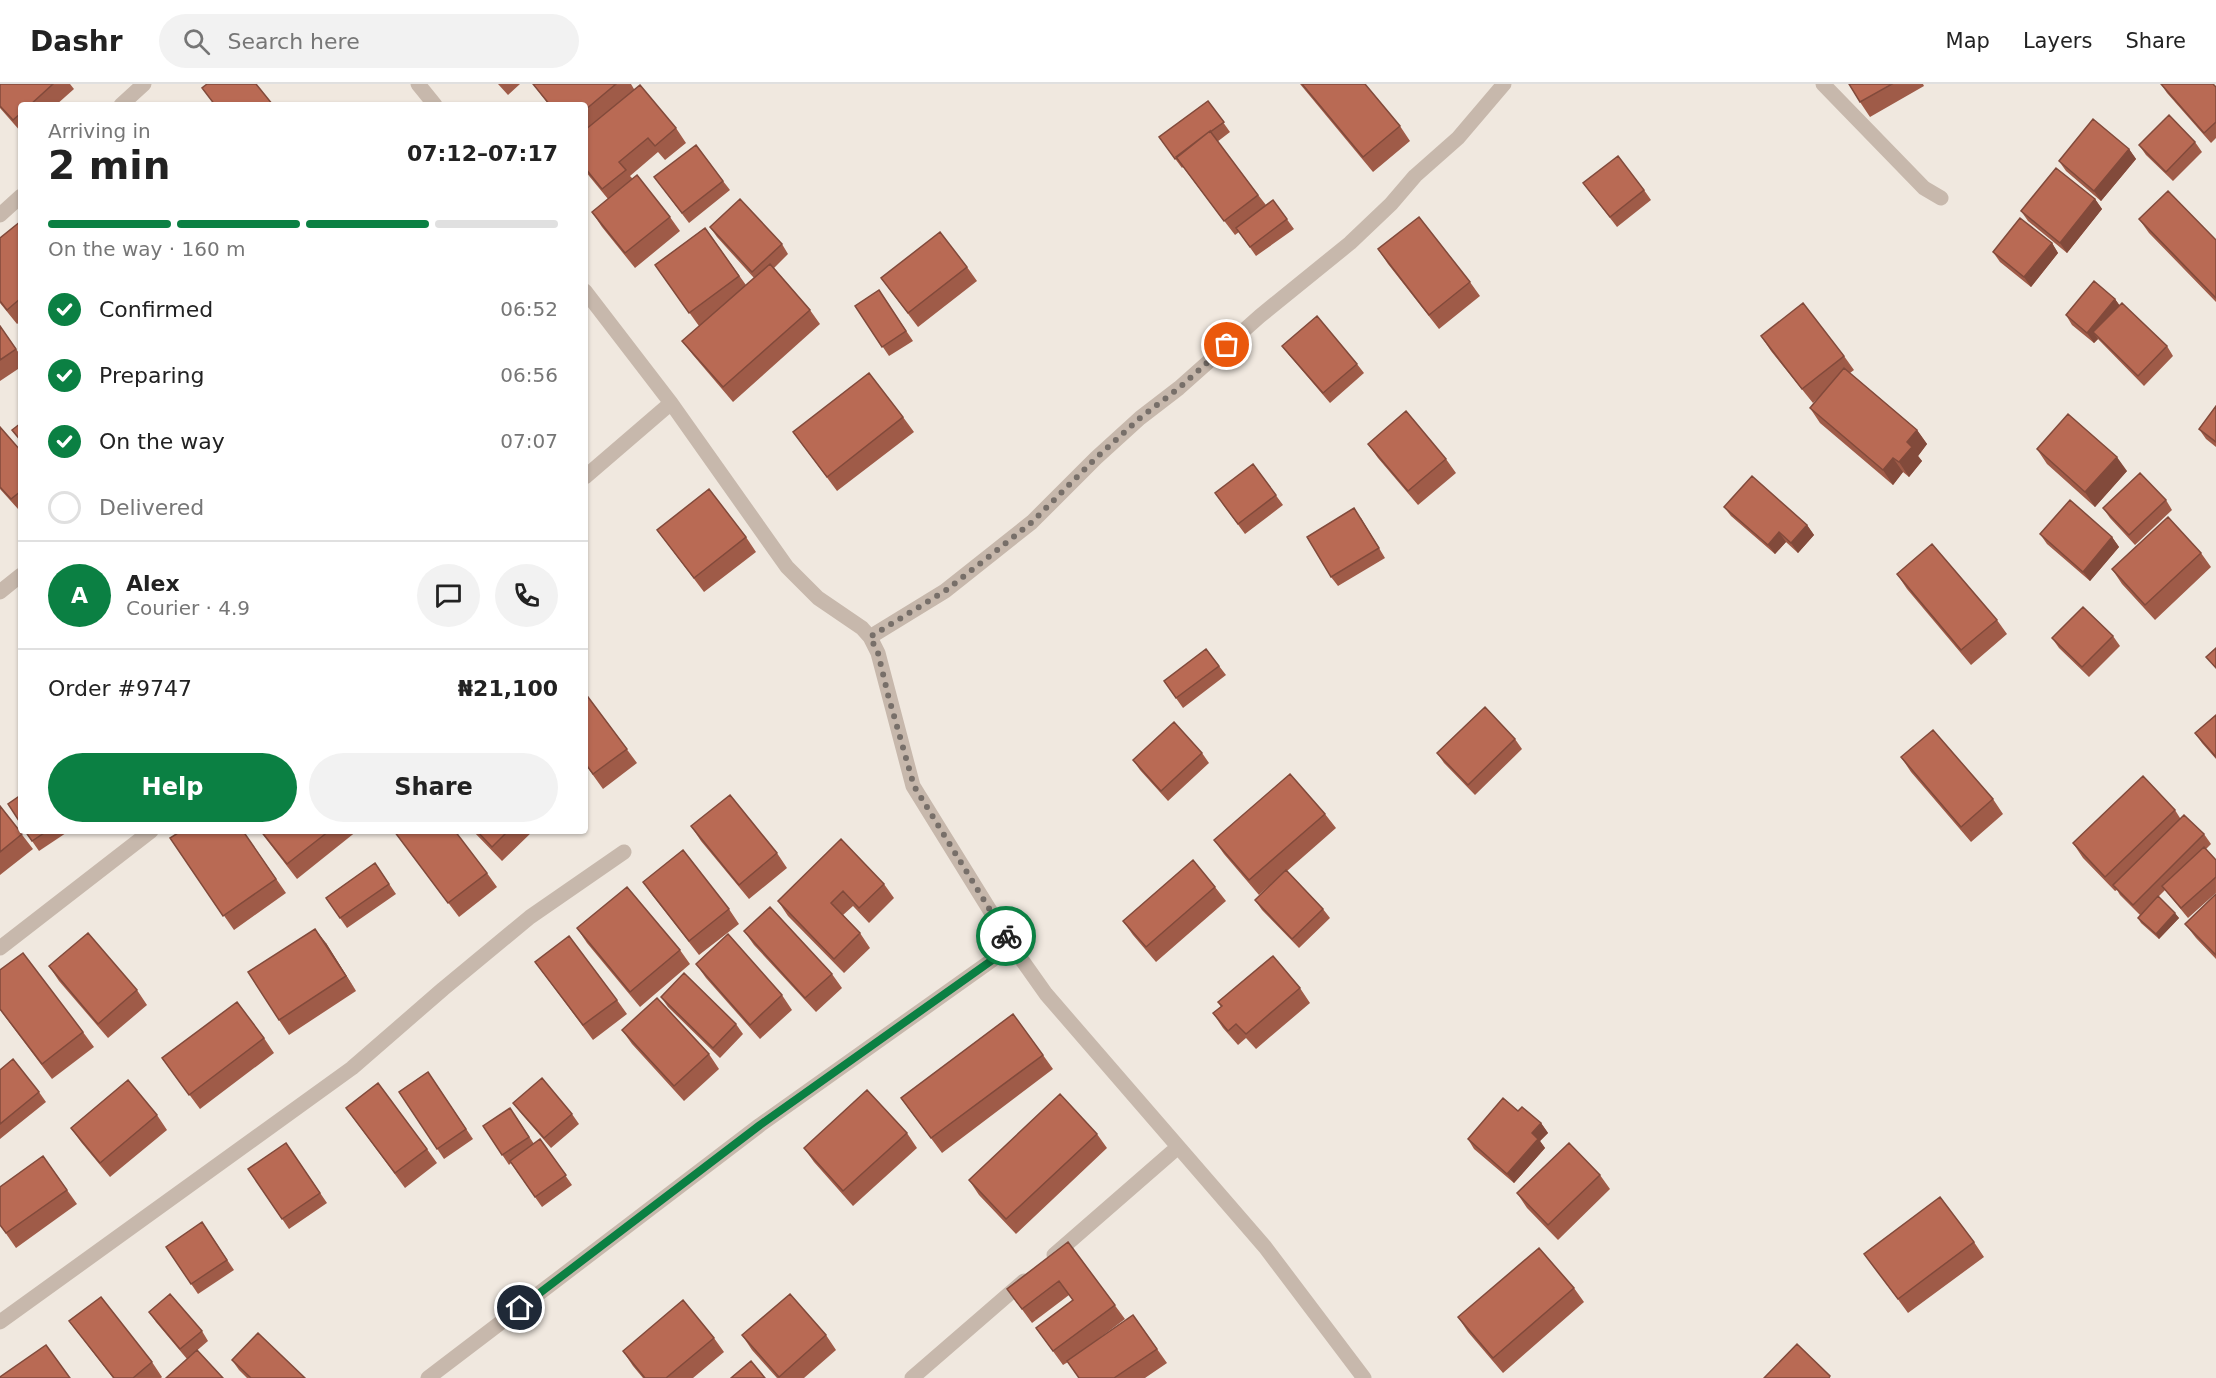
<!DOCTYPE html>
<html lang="en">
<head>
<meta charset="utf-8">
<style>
	:root { --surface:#fff; --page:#f2f2f2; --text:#222; --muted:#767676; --line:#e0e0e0; --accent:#0b8043 }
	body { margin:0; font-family:"DejaVu Sans",sans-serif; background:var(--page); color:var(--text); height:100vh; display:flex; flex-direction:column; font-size:22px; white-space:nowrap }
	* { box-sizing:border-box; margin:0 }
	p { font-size:20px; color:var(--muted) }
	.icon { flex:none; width:33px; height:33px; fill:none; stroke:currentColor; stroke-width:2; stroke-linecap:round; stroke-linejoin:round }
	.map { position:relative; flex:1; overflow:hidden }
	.drawer { position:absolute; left:18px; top:18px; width:570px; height:732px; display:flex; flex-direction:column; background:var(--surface); border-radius:6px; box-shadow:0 2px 4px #0004 }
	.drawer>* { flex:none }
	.pin { position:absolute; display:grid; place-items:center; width:51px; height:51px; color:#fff; margin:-26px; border:3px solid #fff; border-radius:50%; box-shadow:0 2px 6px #0007 }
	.courier { position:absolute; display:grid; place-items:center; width:60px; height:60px; margin:-30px; border:4px solid #0b8043; border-radius:50%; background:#fff; color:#222; box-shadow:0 2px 8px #0007 }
	.overview em { font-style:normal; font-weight:800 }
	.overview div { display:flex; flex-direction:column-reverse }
	.overview { display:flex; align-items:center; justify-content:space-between; height:102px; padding:0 30px }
	h1 { font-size:39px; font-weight:800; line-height:45px }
	.bar { display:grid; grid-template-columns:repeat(4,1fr); gap:9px 6px; align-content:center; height:72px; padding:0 30px }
	.bar i { height:8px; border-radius:4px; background:var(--line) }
	.bar .active { background:var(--accent) }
	.bar p { grid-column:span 4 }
	.line { display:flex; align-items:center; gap:15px; padding:0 30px; border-top:2px solid var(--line) }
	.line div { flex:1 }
	.round { display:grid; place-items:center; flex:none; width:63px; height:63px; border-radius:32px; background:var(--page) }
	ol { padding:0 30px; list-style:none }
	li { display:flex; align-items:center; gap:18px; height:66px }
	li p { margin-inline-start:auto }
	li .icon { padding:6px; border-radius:50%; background:var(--accent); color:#fff; stroke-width:4 }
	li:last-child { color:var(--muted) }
	li i { width:33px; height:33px; border:3px solid var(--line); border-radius:50% }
	.primary-button { display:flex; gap:12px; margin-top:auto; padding:12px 30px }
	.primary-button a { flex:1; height:69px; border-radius:36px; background:var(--accent); color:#fff; font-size:24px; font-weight:800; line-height:69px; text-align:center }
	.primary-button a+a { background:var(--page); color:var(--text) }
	header { display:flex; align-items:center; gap:36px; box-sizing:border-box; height:84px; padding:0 30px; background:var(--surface); border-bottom:2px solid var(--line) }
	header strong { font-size:28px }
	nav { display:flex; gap:33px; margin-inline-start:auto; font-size:21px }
	.search { width:420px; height:54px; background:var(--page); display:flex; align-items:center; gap:15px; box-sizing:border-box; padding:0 21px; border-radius:33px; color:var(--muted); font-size:22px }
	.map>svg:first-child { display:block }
</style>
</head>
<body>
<header>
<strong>Dashr</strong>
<div class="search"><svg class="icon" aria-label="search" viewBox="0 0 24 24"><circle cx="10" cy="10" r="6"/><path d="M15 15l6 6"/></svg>Search here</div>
<nav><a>Map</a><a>Layers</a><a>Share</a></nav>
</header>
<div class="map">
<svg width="2216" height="1294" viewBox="0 0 2216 1294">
	<rect width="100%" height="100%" fill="#f0e8df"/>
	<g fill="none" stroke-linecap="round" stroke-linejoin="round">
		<path stroke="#c7b8ac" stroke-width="15" d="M418,0L435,21
			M1823,0L1924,104L1941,114
			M121,21L144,0
			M0,131L21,112
			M585,207L671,319L787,483L818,514L862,544L870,553L878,569L913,702L1012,862L1046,910L1265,1163L1364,1294
			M585,393L671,319
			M0,508L21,491
			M870,553L945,507L1032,438L1096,374L1140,334L1179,304L1260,232L1350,159L1391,120L1415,92L1458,54L1504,0
			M0,864L151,747
			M1054,1171L1178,1063
			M0,1238L352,984L443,905L530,833L624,768
			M428,1294L760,1041L1012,862
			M912,1294L1024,1197"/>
	</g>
	<path fill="#9f5b48" d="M0,0H70L74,5L56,21H21V48L0,24Z
		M498,0H520L508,11Z
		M533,0H631L634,5L676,44L686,59L665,76L658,68L630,92L670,133L680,147L635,184L602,143L592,128L608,115L585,87V21H549Z
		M1300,0H1365L1400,42L1410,57L1373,88Z
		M1849,0H1923L1924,2L1870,33L1860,18Z
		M2161,0L2216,3V54L2211,59L2167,9Z
		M1208,17L1230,48L1217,58L1266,121L1273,116L1294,145L1256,172L1239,148L1235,151L1183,83L1182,84L1159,53Z
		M2195,58L2202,68L2173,97L2146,71L2139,61Z
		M2129,65L2136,75L2101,117L2066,87L2059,77Z
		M654,93L723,97L730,106L689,139Z
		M1583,99L1644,106L1651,116L1617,143Z
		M2095,115L2102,125L2067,169L2028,137L2021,127Z
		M2139,135L2216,156V218L2149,149Z
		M21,137V237L17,240L0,219V154Z
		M710,143L782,160L788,170L774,184L810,226L820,240L733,318L693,271L682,257L699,242L655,181L705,144L746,201L754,194L717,153Z
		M2052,159L2058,169L2031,203L2000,178L1993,168Z
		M1378,165L1470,198L1480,212L1439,245L1388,180Z
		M967,183L977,197L918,243L881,194Z
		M879,206L913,257L889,272L855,222Z
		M2115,215L2120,222L2167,262L2173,272L2144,302L2098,255L2094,259L2072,241L2066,231Z
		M0,242L21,272V283L0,297Z
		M1761,252L1844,272L1854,286L1850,289L1917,346L1927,360L1918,372L1922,377L1909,393L1903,388L1893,401L1820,339L1810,324L1818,314L1813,319L1771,267Z
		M1282,262L1357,280L1364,289L1330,319L1289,271Z
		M2216,322V363L2206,355L2199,345Z
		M903,333L914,348L837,407L793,348Z
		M0,343L21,367V423L18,425L0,405Z
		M1368,360L1446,375L1456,389L1418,421L1378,374Z
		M2037,365L2127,387L2095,423L2047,380Z
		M1253,380L1283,421L1245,450L1222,419Z
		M2166,416L2172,426L2135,461L2110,434L2103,424Z
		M1724,423L1807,441L1814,451L1798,469L1786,458L1775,470L1731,432Z
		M1361,434L1385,474L1338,502L1331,493Z
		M657,446L746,453L756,468L704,508Z
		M2040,450L2112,453L2119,463L2090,497L2047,460Z
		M2201,469L2211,483L2155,536L2122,500L2112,485Z
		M1897,490L1997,536L2007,550L1971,581L1907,505Z
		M2113,552L2120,562L2089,593L2059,564L2052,554Z
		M1206,565L1226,591L1183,624L1164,597Z
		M585,609L637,679L603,705L585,680Z
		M2216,631V675L2202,659L2195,649Z
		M1515,655L1522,665L1475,711L1444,679L1437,669Z
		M1202,669L1209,679L1168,717L1140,686L1133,676Z
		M1901,673L1993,715L2003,730L1971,758L1911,688Z
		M0,722L33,765L0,791Z
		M2175,726L2180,734L2204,750L2211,760L2206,765L2216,776V809L2188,834L2165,806L2158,813L2179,834L2159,855L2141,839L2138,834L2140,831L2120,811L2117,806L2115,807L2083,774L2073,759Z
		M1325,730L1336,744L1287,787L1323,825L1330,834L1299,864L1262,826L1255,816L1273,798L1259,811L1224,770L1214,756Z
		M691,742L777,769L787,784L749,815L701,757Z
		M25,747H69L39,767Z
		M243,747L286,809L234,846L170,754Z
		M260,747H357L297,795Z
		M394,747L487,789L497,803L459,833Z
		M473,747H533L502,777Z
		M375,779L396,810L347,844L326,814Z
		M643,798L729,825L739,840L699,871L653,812Z
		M884,800L894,814L869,839L853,822L843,831L860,849L870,864L844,889L788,832L778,817Z
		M1215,803L1226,817L1156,878L1133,851L1123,837Z
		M2216,810V875L2196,854L2185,840Z
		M577,844L680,866L690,880L640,923L587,859Z
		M744,847L832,890L842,904L816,928L754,861Z
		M326,859L356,907L289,951L279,936Z
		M535,878L617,916L627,930L593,956Z
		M696,880L782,911L792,926L760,955L706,894Z
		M49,882L137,906L147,921L108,954L59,897Z
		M0,886L83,948L94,963L52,995L0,926Z
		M1300,904L1310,919L1256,965L1246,954L1238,961L1223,944L1213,929L1221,923L1218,918Z
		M661,913L736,940L743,950L720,974L668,923Z
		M622,946L709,970L719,985L684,1017L632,960Z
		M264,954L274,969L200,1025L162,974Z
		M1043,971L1053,985L942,1069L901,1014Z
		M0,986L39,1008L46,1018L0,1055Z
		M428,988L473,1055L444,1075L399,1008Z
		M513,1019L572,1030L579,1040L551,1064L520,1028Z
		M346,1024L427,1065L437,1079L405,1104Z
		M1518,1027L1541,1039L1548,1049L1540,1057L1545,1064L1514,1099L1474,1065L1468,1055Z
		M157,1031L167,1046L110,1093L81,1058L71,1044Z
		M517,1034L534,1060L540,1055L572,1101L542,1123L511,1079L509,1081L483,1042Z
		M907,1049L917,1064L853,1122L814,1078L804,1064Z
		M1097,1050L1107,1064L1016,1150L979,1111L969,1096Z
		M286,1059L327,1119L289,1145L248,1085Z
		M43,1072L77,1120L16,1164L0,1141Z
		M1600,1091L1610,1105L1558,1156L1527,1124L1517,1109Z
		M202,1138L234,1186L198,1210L166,1163Z
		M1068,1158L1125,1235L1085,1265L1133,1231L1167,1279L1145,1294H1079L1068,1278L1063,1281L1036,1244L1073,1216L1069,1211L1032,1239L1007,1205Z
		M1974,1158L1984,1173L1908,1229L1875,1184Z
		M1574,1204L1584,1218L1503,1289L1468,1248L1458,1233Z
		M149,1228L202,1247L208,1257L187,1275L156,1238Z
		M69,1237L152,1278L162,1293L161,1294H113Z
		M742,1251H826L836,1266L804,1294H777L752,1266Z
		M714,1254L724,1268L693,1294H643L633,1282L623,1267Z
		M232,1276L305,1294H247L239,1286Z"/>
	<path fill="#824a3b" d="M2129,65L2136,75L2101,117L2094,107Z
		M2095,115L2102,125L2067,169L2060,159Z
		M2052,159L2058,169L2031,203L2024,193Z
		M2115,215L2122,225L2093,248L2098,255L2094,259L2087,249Z
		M1917,346L1927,360L1918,372L1922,377L1909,393L1899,378L1907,358Z
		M2117,373L2127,387L2095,423L2085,408Z
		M1893,374L1903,388L1893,401L1883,386Z
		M1807,441L1814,451L1798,469L1791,459Z
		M1779,448L1786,458L1775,470L1768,461Z
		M2112,453L2119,463L2090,497L2083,488Z
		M2175,829L2179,834L2159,855L2156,850Z
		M315,845L326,859L356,907L346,892Z
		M1541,1039L1548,1049L1540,1057L1545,1064L1514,1099L1507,1090L1532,1049Z"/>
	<path fill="#b96a54" stroke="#824a3b" stroke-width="1.5" d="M0,0H53L30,21H21V29L13,36L0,22Z
		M207,0H256L273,21H215L202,4Z
		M533,0H616L585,26V21H550Z
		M1302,0H1365L1400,42L1363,73Z
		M1849,0H1892L1860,18Z
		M2161,0H2213L2216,3V38L2204,49Z
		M640,1L676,44L655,62L648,54L619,78L626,86L602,105L585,84V46Z
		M1208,17L1224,38L1210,48V47L1175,75L1159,53Z
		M2169,31L2195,58L2166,88L2139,61Z
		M2093,35L2129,65L2094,107L2059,77Z
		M1210,47L1258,111L1224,137L1176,73Z
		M696,61L723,97L682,129L654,93Z
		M1618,72L1644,106L1610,133L1583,99Z
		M2056,84L2095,115L2060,159L2021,127Z
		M637,91L670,133L625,169L592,128Z
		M2168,107L2216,156V214L2139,135Z
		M740,115L782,160L752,188L710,143Z
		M1273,116L1287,135L1250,163L1236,144Z
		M1419,133L1470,198L1429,231L1378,165Z
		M2020,134L2052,159L2024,193L1993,168Z
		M21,137V214L7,226L0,217V154Z
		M705,144L739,192L689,229L655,181Z
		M940,148L967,183L908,229L881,194Z
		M770,180L810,226L723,303L682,257Z
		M2094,197L2115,215L2087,249L2066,231Z
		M879,206L906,247L882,263L855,222Z
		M1803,219L1844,272L1802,305L1761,252Z
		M2122,219L2167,262L2138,292L2093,248Z
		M1317,232L1357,280L1323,309L1282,262Z
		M0,242L16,265L0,276Z
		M1844,284L1917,346L1907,358L1912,363L1899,378L1893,374L1883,386L1810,324Z
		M869,289L903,333L827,393L793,348Z
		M2216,322V358L2199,345Z
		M1406,327L1446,375L1408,407L1368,360Z
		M2068,330L2117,373L2085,408L2037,365Z
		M21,339V357L12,346Z
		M0,343L21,367V407L11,415L0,403Z
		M1253,380L1276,411L1238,440L1215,409Z
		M2140,389L2166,416L2129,451L2103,424Z
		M1752,392L1807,441L1791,459L1779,448L1768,461L1724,423Z
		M709,405L746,453L694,494L657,446Z
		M2070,416L2112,453L2083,488L2040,450Z
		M1354,424L1379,464L1331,493L1307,453Z
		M2168,433L2201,469L2145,521L2112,485Z
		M1932,460L1997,536L1961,566L1897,490Z
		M2083,523L2113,552L2082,583L2052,554Z
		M2216,564V584L2206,573Z
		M1206,565L1219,582L1176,614L1164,597Z
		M585,609L627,665L593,690L585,679Z
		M1485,623L1515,655L1468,701L1437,669Z
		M2216,631V673L2195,649Z
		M1174,638L1202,669L1161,707L1133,676Z
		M1933,646L1993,715L1961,743L1901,673Z
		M1290,690L1325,730L1249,796L1214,756Z
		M2143,692L2175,726L2105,793L2073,759Z
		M21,711V740L8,720Z
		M730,711L777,769L739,801L691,742Z
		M0,722L22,750L0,768Z
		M2184,731L2204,750L2133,821L2113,801Z
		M25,747H47L32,757Z
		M181,747H243L276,795L223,832L170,754Z
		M261,747H329L287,780Z
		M394,747H455L487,789L448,819Z
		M477,747H508L492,763Z
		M841,755L884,800L859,824L843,807L831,819L860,849L834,875L778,817Z
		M2204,763L2216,776V793L2181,824L2162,802Z
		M683,766L729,825L689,857L643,798Z
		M1193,776L1215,803L1146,863L1123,837Z
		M375,779L389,800L340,834L326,814Z
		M1286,786L1323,825L1292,855L1255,816Z
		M627,803L680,866L630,908L577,844Z
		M2216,810V871L2185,840Z
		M2158,812L2175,829L2156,850L2138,834Z
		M770,823L832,890L805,914L744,847Z
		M315,845L346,892L279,936L248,888Z
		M88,849L137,906L98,940L49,882Z
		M728,850L782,911L750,941L696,880Z
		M569,852L617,916L583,941L535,878Z
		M23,869L83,948L42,980L0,925V886Z
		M1273,872L1300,904L1246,950L1236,940L1228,947L1213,929L1222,922L1218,918Z
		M684,889L736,940L713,964L661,913Z
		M657,914L709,970L674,1002L622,946Z
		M237,918L264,954L189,1011L162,974Z
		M1013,930L1043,971L931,1054L901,1014Z
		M13,975L39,1008L0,1040V986Z
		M428,988L466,1045L437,1065L399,1008Z
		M542,994L572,1030L544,1054L513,1019Z
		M128,996L157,1031L100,1079L71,1044Z
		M378,999L427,1065L395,1089L346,1024Z
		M867,1006L907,1049L843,1107L804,1064Z
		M1060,1010L1097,1050L1006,1135L969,1096Z
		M1503,1014L1518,1027L1522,1023L1541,1039L1532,1049L1538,1055L1507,1090L1468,1055Z
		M510,1024L529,1053L502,1071L483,1042Z
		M540,1055L566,1091L535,1113L510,1077Z
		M286,1059L320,1109L282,1135L248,1085Z
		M1569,1059L1600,1091L1548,1141L1517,1109Z
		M43,1072L67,1106L6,1149L0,1141V1103Z
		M1940,1113L1974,1158L1898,1215L1864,1170Z
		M202,1138L227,1176L191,1200L166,1163Z
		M1068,1158L1115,1221L1053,1267L1036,1244L1073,1216L1059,1197L1022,1225L1007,1205Z
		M1539,1164L1574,1204L1493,1274L1458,1233Z
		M170,1210L202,1247L180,1265L149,1228Z
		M790,1210L826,1251L779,1293L742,1251Z
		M101,1213L152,1278L133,1294H114L69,1237Z
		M683,1216L714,1254L666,1294H645L623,1267Z
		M1133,1231L1157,1265L1114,1294H1079L1067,1277Z
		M258,1249L305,1294H251L232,1276Z
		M1797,1260L1830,1292L1829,1294H1764Z
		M46,1261L70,1294H0V1293Z
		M197,1266L223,1294H166Z
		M751,1277L765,1294H731Z"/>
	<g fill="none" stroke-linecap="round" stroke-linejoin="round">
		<path stroke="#776f69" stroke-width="6" stroke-dasharray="0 10.8" d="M1006,852L914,702L888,611L878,569L870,553L945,507L991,471L1032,438L1096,374L1140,334L1179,304L1227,261"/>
		<path stroke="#0b8043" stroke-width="8" d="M520,1224L760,1041L1012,862L1006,852"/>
	</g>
</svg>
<div class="pin" style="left:1227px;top:261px;background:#ea580c"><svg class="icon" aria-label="bag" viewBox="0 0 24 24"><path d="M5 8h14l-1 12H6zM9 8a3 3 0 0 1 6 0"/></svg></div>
<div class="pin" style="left:520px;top:1224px;background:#1f2937"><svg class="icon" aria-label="home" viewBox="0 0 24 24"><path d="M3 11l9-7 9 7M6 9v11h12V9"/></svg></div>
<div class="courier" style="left:1006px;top:852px"><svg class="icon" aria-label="bike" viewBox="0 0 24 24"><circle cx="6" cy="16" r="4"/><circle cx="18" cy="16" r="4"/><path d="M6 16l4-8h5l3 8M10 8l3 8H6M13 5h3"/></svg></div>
<section class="drawer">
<div class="overview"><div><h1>2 min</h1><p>Arriving in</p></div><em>07:12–07:17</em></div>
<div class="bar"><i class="active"></i><i class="active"></i><i class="active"></i><i></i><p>On the way · 160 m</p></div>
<ol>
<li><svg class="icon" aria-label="check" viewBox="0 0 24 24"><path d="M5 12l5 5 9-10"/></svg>Confirmed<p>06:52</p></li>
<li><svg class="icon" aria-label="check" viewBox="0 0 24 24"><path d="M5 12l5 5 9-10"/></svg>Preparing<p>06:56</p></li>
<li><svg class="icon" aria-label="check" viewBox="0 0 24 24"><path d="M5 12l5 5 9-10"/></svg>On the way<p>07:07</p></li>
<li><i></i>Delivered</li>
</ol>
<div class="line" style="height:108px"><b class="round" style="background:var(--accent);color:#fff">A</b><div><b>Alex</b><p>Courier · 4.9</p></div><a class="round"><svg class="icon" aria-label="chat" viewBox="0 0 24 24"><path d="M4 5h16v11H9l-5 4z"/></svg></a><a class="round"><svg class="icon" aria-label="phone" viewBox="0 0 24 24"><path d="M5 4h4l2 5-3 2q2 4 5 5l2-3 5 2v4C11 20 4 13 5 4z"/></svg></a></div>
<div class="line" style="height:78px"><div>Order #9747</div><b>₦21,100</b></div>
<div class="primary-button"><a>Help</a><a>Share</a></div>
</section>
</div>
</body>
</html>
